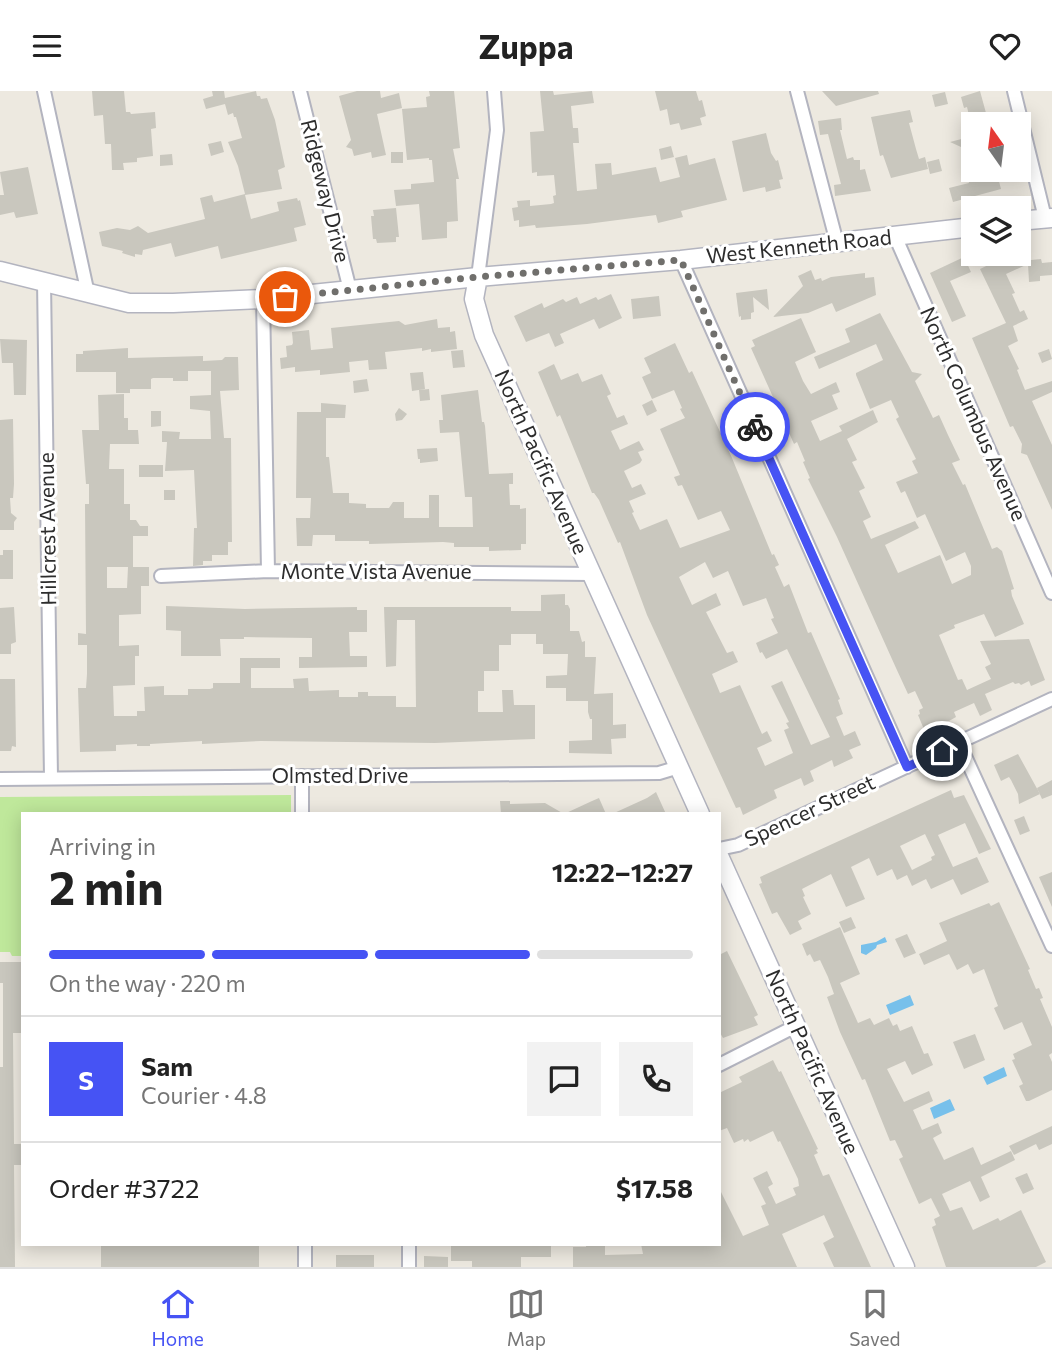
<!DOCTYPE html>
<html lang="en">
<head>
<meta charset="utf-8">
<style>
	:root { --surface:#fff; --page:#f2f2f2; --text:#222; --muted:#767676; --line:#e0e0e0; --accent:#4653f4 }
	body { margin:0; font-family:Commissioner,sans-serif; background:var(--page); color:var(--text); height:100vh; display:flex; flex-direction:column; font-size:26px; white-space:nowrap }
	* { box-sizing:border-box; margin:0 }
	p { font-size:23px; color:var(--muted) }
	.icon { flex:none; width:38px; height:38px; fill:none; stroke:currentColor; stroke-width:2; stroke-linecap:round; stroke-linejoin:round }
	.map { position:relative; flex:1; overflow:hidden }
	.drawer { position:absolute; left:21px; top:721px; width:700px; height:434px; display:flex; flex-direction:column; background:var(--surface); border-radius:0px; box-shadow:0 4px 18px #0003 }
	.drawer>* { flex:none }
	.needle { width:46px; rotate:346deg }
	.fabs { position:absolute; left:961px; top:21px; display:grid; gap:14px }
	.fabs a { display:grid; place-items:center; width:70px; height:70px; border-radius:0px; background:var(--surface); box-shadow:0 4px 18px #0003; font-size:35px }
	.pin { position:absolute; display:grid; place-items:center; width:60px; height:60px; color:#fff; margin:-30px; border:4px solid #fff; border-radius:50%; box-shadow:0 2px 7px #0007 }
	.courier { position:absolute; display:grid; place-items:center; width:70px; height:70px; margin:-35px; border:5px solid #4653f4; border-radius:50%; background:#fff; color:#222; box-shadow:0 2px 9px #0007 }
	.headline em { font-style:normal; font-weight:700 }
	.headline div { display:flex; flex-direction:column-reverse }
	.headline { display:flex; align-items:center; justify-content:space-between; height:119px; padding:0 28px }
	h1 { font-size:46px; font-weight:700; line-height:52px }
	.bar { display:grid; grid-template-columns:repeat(4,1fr); gap:10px 7px; align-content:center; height:84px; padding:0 28px }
	.bar i { height:9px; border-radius:5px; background:var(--line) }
	.bar .on { background:var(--accent) }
	.bar p { grid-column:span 4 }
	.line { display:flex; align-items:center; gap:18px; padding:0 28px; border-top:2px solid var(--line) }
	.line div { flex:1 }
	.round { display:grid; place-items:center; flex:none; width:74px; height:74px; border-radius:0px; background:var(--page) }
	header { display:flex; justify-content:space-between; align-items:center; height:91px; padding:0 28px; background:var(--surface); font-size:32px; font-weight:700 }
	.dock { display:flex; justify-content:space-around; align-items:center; height:98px; border-top:2px solid var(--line); background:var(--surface); font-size:19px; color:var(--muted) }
	.dock a { display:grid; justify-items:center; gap:4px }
	.dock .on { color:var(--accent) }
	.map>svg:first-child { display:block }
</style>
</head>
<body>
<header><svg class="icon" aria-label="menu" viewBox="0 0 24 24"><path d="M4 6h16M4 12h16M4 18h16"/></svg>Zuppa<svg class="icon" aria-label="heart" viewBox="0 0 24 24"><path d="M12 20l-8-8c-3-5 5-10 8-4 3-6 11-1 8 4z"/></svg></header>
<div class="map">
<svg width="1052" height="1176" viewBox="0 0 1052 1176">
	<rect width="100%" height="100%" fill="#ede9e0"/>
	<path fill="#bfe89b" d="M291,704V723H23V865H12L10,861H0V706Z"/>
	<path fill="#77c0eb" d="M885,846L887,851L877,854L876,857L866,864L861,862V854L876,851Z
		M910,904L914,914L890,924L886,914Z
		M1004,976L1007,985L987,994L983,986Z
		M950,1008L955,1019L934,1028L930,1017Z"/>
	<path fill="#c9c7be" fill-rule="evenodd" d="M92,0H124L126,21H130L131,23L155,21L156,37L151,38L153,65L137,67V71L123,72L124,79H112L111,53H105L103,24L94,25Z
		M212,0H224L225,7L256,0L257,5H260L261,8L267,7L275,29L285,76L278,79L282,98L245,104L251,128L279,120L277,111L297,107L298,110L300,109L306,134L294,137L297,150L221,168L218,155L175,166L171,152L143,159L142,164L135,163V166L122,162L123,160L102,155L99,141L117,137L130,139L138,135L148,142L205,128L200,107L212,104L214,111L245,103L238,75L228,51L242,47L236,26H234L233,22L228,24L225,13L206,18L203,8L213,5Z
		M357,0H380L381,7L399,2L402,17L377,23L386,64L372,67L371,61L354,65L352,58L346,56L351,49L339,5Z
		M429,0H454L460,57L453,58L459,88H456L458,130L447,131V147L422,149L419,113L396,115L394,99L411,98V93L434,91L432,69H429V67L407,69L402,18L427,16L426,6L430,5Z
		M540,0H553L554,4L592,0L594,12L571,15L573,37H578L579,52H573L577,100L597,98L595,73L611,72L612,84L656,76L660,91L680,86L675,67L687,64L689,74L715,67L727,109L681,120L683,126L658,132L656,124L587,133L536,137L535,134L519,136V129L514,130L512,117L518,116L517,110L530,109V115L551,113L554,112L553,105L556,104L554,84L537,85V81L532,82L530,41L544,40Z
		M655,0H696L699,10L702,9L706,25L700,27L702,34L681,39L679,32L670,34L667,18L660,20Z
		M822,0H878L879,3L836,15Z
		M980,0L989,33H971L967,16L964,17L961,6Z
		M945,1L948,13L935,16L932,4Z
		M910,19L913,31L909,32L916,58L919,68L925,66L928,78L891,87L883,64L880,65L871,26Z
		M841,27L842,39H840L847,68L853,66L854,69H860V79L865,78L871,100L835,105L834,94L841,93L828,43L820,44L818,30Z
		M766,42L771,62L776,70L778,69L783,88L779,89L781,97L766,101L765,96L743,101L732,50Z
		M973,45V79H996L1001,98L953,111L949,97L969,92L961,56L950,51Z
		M221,50L224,61L211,65L208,53Z
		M671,55L674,66L661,69L659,58Z
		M391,61H403V72H391Z
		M172,63L173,74L160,75V64Z
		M939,68L942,80L930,83L927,71Z
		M28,76L38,123L16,127L14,121L0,124V104H4L0,81Z
		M396,117L399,146H396V151L377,152L376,148H373L371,125H374L373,119Z
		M1009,164L1012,171L1041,168L1042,172L1052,171V184L1040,185V190L1029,191L1028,173L1006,183L1015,202L1012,203L1020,221L1024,219L1028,228L1013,235L1018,250L1008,255L1019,278L1017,279L1025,299L1052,290V301L1032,310L1052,354V419L1027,364L1021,362L1022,353L1013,335L1010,336L972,247L1006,232L980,178Z
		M964,166L971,181L950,190L966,225L952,231L930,182Z
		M811,179L815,189L821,187L822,190L831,186L865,182V187L874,186L876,204L836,221L832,212L808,222L773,226L803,195L798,185Z
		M767,198L769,219L753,206L754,221L751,222V228L741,229V225L739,226L736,202Z
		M611,203L622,227L599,238L594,228L560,243L564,252L555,256L549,242L526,251L514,225L542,212L544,217L563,208L566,211L577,206L580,213L596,206L598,209Z
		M659,205L661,225L633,228L631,208Z
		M880,222L912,281L922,283L915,290L933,327L939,324L948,344L960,369L952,372L963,394L965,393L992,458L997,456L1002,460L1014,498L1011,499L1012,505L1024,533L995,546L984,523L954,534L955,537L939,544L958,589L962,588L967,599L991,588L985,576L991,573L980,550L1029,548L1045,589L1031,595L1029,590L1021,594L1019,592L1015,593L1013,591L985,603L992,619L980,625L974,612L954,621L956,626L926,643L918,624L920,623L919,619L923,617L915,600L908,603L896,577L837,446L808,388L810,387L803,371L805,370L797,351L794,353L751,257L755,255L752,249L801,227L816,261L795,271L803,290L811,303L836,291L840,301L832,304L838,318L811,330L820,350L842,340L839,335L873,319L878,331L847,348L857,369L852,371L865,397L859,400L871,426L863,430L871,448L915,430L919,437L885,454L898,482L940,464L952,493L971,484V475L965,461L946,470L925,423L917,427L905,400L901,402L896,391L918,382L912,370L916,368L896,328L899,326L891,309L870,318L856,284V282L883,269L876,253L819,278L814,266L850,251L845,238Z
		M437,228L438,237L450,236V241L455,240L457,258L431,261V258L422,260V257L385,261L387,278L369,279L368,269L349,271L350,281L320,284V279L295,281V276L281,278L280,267L287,266L286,255L292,254L293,252L292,241L309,239L311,259L333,257L331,237L399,230L405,234Z
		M0,248L27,249L26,304H14L13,272H2Z
		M675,252L689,282L692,280L732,367L772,464L774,463L779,474L775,476L784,496L789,493L808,542L811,541L840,608L838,609L843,623L836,626L844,645L855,640L861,654L849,659L853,667L834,676L832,669L810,680L814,690L804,695L801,687L774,699L777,707L743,724L740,716L736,717L647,524L620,451L618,452L599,409L594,402H592L560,324L557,326L538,281L554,273L561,289L578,282L582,291L602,283L611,303L607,305L617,327L624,324L628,333L611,340L620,359L639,350L644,359L638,361L642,369L640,372L624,380L632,397L641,393L646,403L629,410L634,421L632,422L640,439L667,428L680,457L730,439L721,420L698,429L682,394L678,395L674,386L680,384L660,338L685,327L680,318L682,317L674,299L652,308L642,286L651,282L644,267ZM705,471L713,487L728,480L743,515L766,507L774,527L771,528L778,542L756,552L760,562L762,561L766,568L787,558L830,646L811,654L782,590L771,595L789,631L786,632L789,637L784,639L793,662L765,675L757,657L772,650L767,640L762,643L740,594L720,602L712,583L738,571L733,560L727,562L706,521L721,514L716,502L692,514L679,486Z
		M128,257V267L203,265V270L222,269L225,266H238L239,299L220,300L224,347H231L232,451H228V464H212V470H203V474L193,475L194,437H197L194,379L165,380L167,351H162V340L180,341L179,348H211L210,320L190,318V305L211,304V280H188V290H173V287H153L151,288V298H130V302H116V281H76V263H83V260Z
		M1049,258L1052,268L1042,272L1038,262Z
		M463,259L465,276L453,277L451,260Z
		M423,281L425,298L412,300L410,282Z
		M367,288L369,300L354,302L353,290Z
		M429,298L430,309L420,310L419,299Z
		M478,299L482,331H484L485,335L489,383L513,382V393H509L510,414H520V418L526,417V453H521V459L489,460V456H454V452L443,451L369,453V450H335V444H313L312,455H297L296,427H310L311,407H296L297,321H321V312L346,314L345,327H326V366H329L333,402H349V412L366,413V417H389L393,411H404V427H429V404H439V436H473L472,406H465L459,341L440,342L439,329H443L441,304Z
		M124,303V327H128V339H138L139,353H110L109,378H124V413H130V429H136L140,435H148V445H133V476H149V495H141V523L119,524V555L139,554V565H135V594L113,595L114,625H137V620H145L144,596L164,595V604H188V598H210L213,597V592H240V567H280V577H251V597H294L293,588L308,587L309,600L339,599V606H358V601H368V605H396V616H416L415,529H397L396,575L386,576L384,516H511V520H541V504L565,503V514H568L570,518V540H579L582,551L585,550V566H596L594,603L613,602V634L626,633V647L611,648L612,663L569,662V650L592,649V628H590L588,621V610H566V597H546V585L567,584L568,563H543V553H536V543H511V554H499V580H484V600H478V621H503L502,599H513L514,614H535V648L435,652L261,650L202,653V650L150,653V655H137V653L116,654V660L80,661L78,597H86L87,583V554H78V542L86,543L85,413H89V393H86L82,339H99L98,304ZM107,476H128L127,497H107Z
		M652,309L657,320L647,325L642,314Z
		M399,317L407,323L402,329L396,330L395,323Z
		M151,320H161V335L151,336Z
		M13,328L14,393L13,407H10L11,422L17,427L14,431V439H0V329Z
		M437,357L438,370L420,372V368H418L417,358Z
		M139,374H163V386H139Z
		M164,399H175V409H164Z
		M3,459H13V488H0V464H3Z
		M166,515L245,518L357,516V519H367V541H349L350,565H367V576L299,577V566H312V547L244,546V548H220L221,565H181V540L166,539Z
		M14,516L16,551L11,553V563H0V517Z
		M0,588H15L16,656L12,655L11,660H0Z
		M1018,663L1040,703L1019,713L1018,703L1011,689L1009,686L1001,690L994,674Z
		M1052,689V704L1042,708L1037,697Z
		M951,699L954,707L964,704L991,758L979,763L965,732L938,744L953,776L977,766L989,791L961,804L953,788L931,798L926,788L912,795L907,784L897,789L892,778L877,785L869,767L851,776L865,808L846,816L831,783L802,798L805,805L803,806L811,823L798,830L802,838L790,844L777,821L772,823L759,793L762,792L760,786ZM925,743L935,764L931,766L932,769L912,779L900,755Z
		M656,701L666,723H612L647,707Z
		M599,707L606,723H564L592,710Z
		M500,710H510V713L545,712L564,723H501Z
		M1024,725L1030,740L1020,744L1014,729Z
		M1052,781V816L1039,786Z
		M999,811L1030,878L1028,879L1036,898L1039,897L1043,907L1040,908L1052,936V962L1049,964L1052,971V999L1029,1010H1026L1019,995L1023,993L1012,969L1015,968L1013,963L1032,954L1022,931L1004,939L994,917L998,915L984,878L973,883L968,873L957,879L949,863L924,874L919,863L947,850L939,832L989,812L991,815Z
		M851,826L856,837L844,842L839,831Z
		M840,836L860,883L840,892L858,932L870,927L874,934L889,927L893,935L897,933L900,940L912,935L924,963L928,962L933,974L912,984L905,970L887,978L904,1011L929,1000L933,1010L913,1019L922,1039L938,1032L942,1042L933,1047L944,1069L973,1056L981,1074L1011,1060L1015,1069L981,1086L990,1106L980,1111L970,1090L942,1103L950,1120L962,1116L973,1139L998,1127L1000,1130L1021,1119L1046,1171L1036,1176H946L932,1136L936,1134L934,1128L940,1125L931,1107L919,1113L899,1068L903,1066L895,1049L890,1050L865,988L862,989L840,941L827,906L834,903L828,886L820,869L814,871L810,863L807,865L802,853Z
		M907,843L916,862L904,867L895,848Z
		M727,860L758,924L754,926L758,934L723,947L719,940V864Z
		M0,871H23V942H13L14,1053H23V1074H14L15,1176H0V976H3V892H0Z
		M975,943L985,969L964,978L953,951Z
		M773,969L779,981L781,980L818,1058L816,1059L818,1062L814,1064L823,1085L829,1083L871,1176H834L823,1152L834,1146L824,1124L782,1143L797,1176H573V1156H586V1153H605V1164L643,1163L641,1153H719V1097L743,1145L769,1134L761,1115L766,1113L753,1087L767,1080L773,1093L768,1096L776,1113L796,1104L793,1097L799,1095L798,1088L780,1050L778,1051L773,1040L750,1051L748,1048L744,1051L743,1048L734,1052L727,1037L719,1040V1002L742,991L739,986Z
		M1052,1035V1053L1039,1059L1036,1053L1014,1064L1009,1055Z
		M1027,1082L1034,1098L1023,1103L1015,1087Z
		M101,1153H259V1176H101Z
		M451,1153H551V1166H521V1176H472V1170H451Z
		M336,1164H374V1176H336Z
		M424,1165L448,1166V1176H424Z"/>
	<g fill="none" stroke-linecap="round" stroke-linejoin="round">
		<defs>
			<path id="street" d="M44,0L88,203
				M300,0L350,199
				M797,0L837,152
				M1014,0L1045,127
				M895,145L1052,502
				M681,169L907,676
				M478,186L497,39L494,0
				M44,190L51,687
				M263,208L268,480
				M161,485L268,480L592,483
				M959,652L1052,855
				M302,685V723
				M0,688L659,682L679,676
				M719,758L738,754L1052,608
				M719,974L796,935
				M305,1153V1176
				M409,1153V1176"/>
			<path id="secondary" d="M1018,130L1052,127
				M0,180L129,212H173L263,208L478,186L681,169L973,136
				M478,186L474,208L484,244L700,723
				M719,765L905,1176"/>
		</defs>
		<use href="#street" stroke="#b3b4bf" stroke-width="16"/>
		<use href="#secondary" stroke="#b3b4bf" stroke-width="21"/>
		<use href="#street" stroke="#fff" stroke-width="12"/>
		<use href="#secondary" stroke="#fff" stroke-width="18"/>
	</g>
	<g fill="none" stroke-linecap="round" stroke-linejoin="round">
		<path stroke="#706f6c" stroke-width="7" stroke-dasharray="0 12.6" d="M285,206L478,186L681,169L755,336"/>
		<path stroke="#4653f4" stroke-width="9" d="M755,336L907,676L942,660"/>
	</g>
	<g text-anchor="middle" stroke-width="6" stroke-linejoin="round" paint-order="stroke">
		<g font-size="21" fill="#2d2d2d" stroke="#fff">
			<text transform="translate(325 100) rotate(76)" y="7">Ridgeway Drive</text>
			<text transform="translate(799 156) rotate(-6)" y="7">West Kenneth Road</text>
			<text transform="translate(973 323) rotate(66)" y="7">North Columbus Avenue</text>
			<text transform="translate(541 371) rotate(66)" y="7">North Pacific Avenue</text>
			<text transform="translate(48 438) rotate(-91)" y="7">Hillcrest Avenue</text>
			<text x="376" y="488">Monte Vista Avenue</text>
			<text x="340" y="692">Olmsted Drive</text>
			<text transform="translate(810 720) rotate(-25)" y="7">Spencer Street</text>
			<text transform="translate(812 971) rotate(66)" y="7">North Pacific Avenue</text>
		</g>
	</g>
</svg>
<div class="fabs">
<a><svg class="needle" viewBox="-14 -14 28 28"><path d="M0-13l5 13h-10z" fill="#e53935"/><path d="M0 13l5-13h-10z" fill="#767676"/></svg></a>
<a><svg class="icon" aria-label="layers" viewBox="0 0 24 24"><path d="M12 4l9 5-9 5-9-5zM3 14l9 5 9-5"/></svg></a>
</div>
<div class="pin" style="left:285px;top:206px;background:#ea580c"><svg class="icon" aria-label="bag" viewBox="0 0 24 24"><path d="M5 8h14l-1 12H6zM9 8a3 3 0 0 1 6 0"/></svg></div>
<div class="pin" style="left:942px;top:660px;background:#1f2937"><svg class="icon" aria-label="home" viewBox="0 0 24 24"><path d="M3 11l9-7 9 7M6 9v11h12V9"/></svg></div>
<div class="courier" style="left:755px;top:336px"><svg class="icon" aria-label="bike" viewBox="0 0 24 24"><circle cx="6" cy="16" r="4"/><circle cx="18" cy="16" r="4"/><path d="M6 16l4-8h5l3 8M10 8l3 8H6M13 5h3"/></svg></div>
<section class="drawer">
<div class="headline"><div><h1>2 min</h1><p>Arriving in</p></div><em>12:22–12:27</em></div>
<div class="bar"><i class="on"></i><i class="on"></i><i class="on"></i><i></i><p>On the way · 220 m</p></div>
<div class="line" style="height:126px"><b class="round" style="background:var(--accent);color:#fff">S</b><div><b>Sam</b><p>Courier · 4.8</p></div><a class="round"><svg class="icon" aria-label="chat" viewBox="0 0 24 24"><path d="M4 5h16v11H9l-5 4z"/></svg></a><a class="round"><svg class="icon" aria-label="phone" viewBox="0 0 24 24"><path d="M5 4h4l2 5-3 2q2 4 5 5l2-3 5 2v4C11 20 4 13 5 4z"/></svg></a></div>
<div class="line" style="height:91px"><div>Order #3722</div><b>$17.58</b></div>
</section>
</div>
<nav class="dock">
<a class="on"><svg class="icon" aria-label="home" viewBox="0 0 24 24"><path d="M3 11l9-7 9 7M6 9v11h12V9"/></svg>Home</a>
<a><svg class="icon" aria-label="map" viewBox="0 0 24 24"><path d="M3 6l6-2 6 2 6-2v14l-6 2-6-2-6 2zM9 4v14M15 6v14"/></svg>Map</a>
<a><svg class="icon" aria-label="saved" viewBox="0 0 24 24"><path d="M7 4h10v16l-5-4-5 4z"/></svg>Saved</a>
</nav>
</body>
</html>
